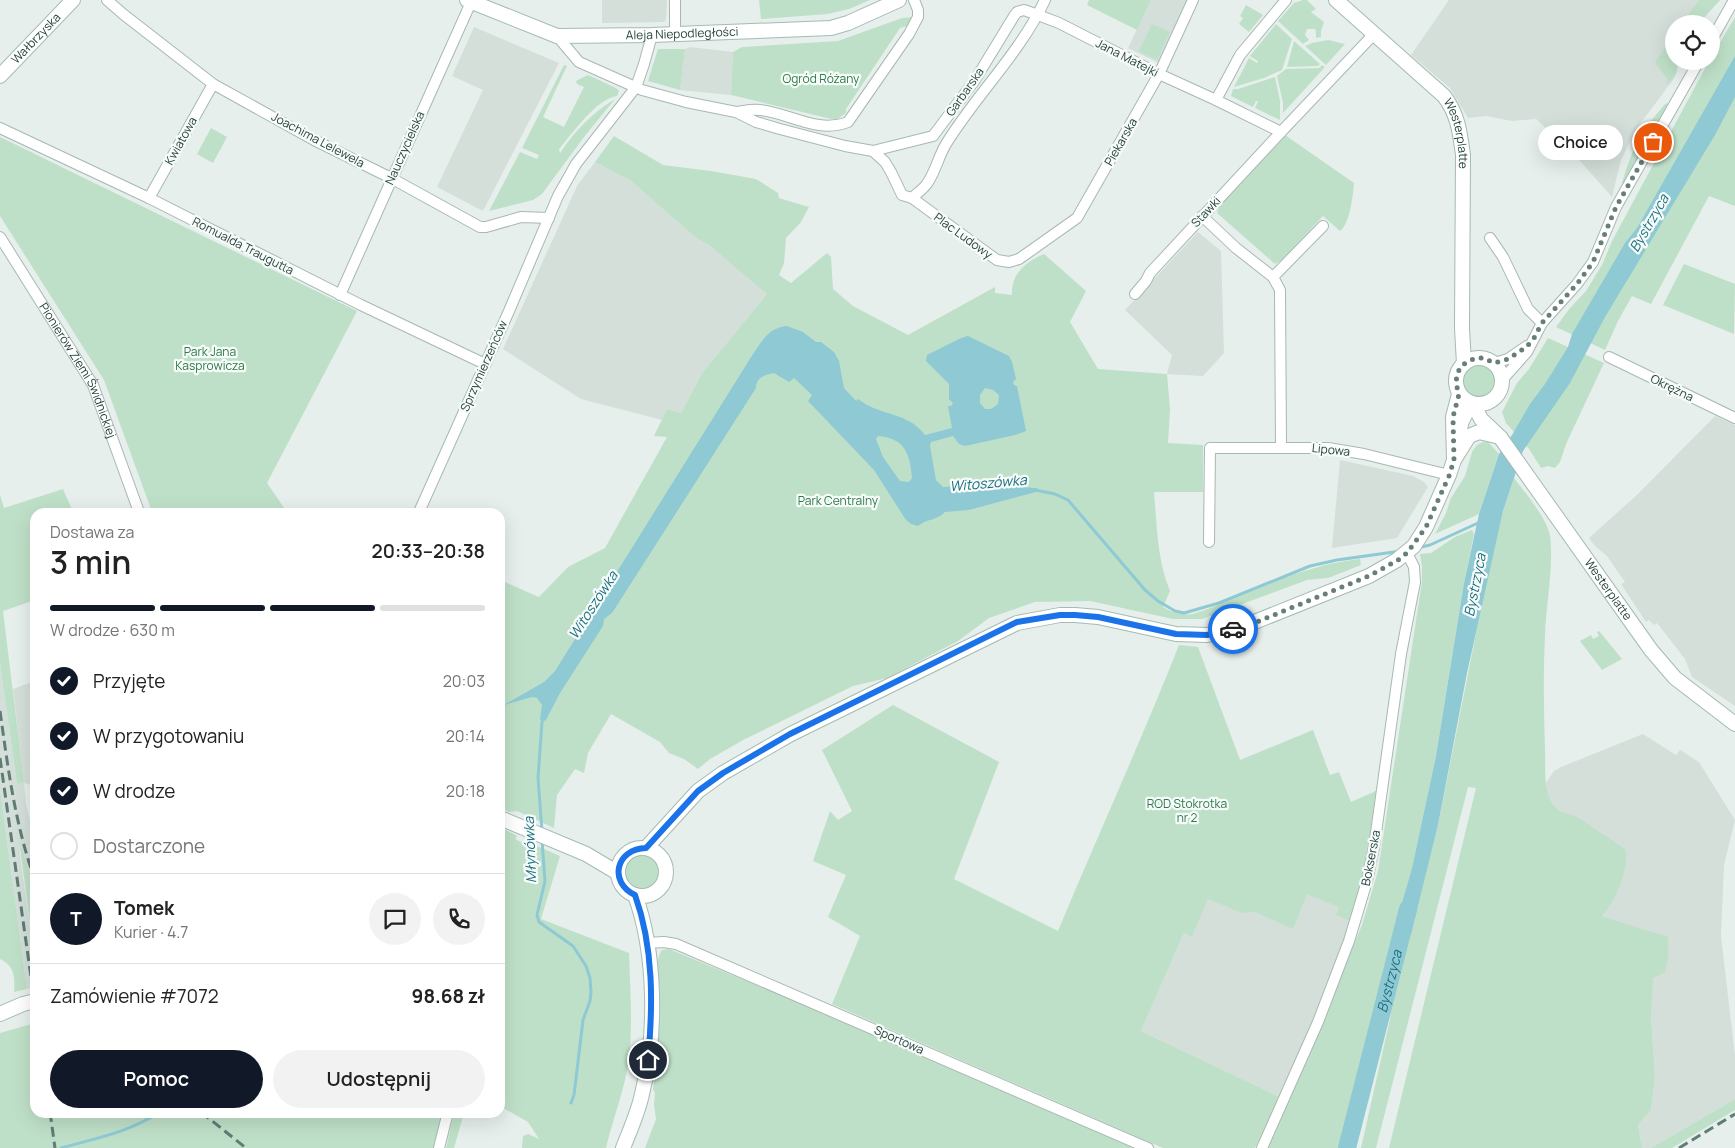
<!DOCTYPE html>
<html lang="pl">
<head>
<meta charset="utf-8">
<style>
	:root { --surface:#fff; --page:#f2f2f2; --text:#222; --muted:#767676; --line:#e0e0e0; --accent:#111827 }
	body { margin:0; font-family:Manrope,sans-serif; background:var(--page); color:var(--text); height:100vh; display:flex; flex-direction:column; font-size:19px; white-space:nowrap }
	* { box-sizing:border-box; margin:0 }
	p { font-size:16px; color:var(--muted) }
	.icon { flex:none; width:28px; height:28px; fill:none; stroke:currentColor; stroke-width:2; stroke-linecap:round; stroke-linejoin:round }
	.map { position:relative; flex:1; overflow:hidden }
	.panel { position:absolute; left:30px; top:508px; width:475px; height:610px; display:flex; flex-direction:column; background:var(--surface); border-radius:15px; box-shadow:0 5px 20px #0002 }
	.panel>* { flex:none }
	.controls { position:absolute; left:1665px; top:15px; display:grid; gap:10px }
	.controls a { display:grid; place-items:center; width:55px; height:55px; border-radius:50%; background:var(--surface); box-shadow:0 5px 20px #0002; font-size:25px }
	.pin { position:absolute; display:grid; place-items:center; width:42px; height:42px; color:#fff; margin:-21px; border:2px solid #fff; border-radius:50%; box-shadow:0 1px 5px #0007 }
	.courier { position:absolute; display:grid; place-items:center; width:50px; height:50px; margin:-25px; border:4px solid #1a73e8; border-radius:50%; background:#fff; color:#222; box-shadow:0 1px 6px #0007 }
	.bubble { position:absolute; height:35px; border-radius:18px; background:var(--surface); box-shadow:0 5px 20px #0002; font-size:16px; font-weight:600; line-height:35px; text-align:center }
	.headline em { font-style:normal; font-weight:600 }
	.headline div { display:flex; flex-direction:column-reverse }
	.headline { display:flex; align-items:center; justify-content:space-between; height:85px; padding:0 20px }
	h1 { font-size:32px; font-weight:600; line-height:38px }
	.bar { display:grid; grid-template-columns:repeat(4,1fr); gap:8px 5px; align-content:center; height:60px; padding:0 20px }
	.bar i { height:6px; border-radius:4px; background:var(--line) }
	.bar .active { background:var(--accent) }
	.bar p { grid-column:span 4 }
	.line { display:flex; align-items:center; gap:12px; padding:0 20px; border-top:1px solid var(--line) }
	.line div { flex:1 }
	.round { display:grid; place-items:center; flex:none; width:52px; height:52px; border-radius:26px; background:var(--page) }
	ol { padding:0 20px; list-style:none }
	li { display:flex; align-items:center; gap:15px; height:55px }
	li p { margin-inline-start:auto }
	li .icon { padding:5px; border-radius:50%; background:var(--accent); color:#fff; stroke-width:4 }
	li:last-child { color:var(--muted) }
	li i { width:28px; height:28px; border:2px solid var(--line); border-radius:50% }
	.primary-button { display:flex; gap:10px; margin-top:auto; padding:10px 20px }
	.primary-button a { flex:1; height:58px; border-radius:30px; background:var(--accent); color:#fff; font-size:20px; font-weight:600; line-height:58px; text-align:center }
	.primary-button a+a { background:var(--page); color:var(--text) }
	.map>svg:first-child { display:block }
</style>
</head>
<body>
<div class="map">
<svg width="1735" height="1148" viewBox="0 0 1735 1148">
	<rect width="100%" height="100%" fill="#e6efeb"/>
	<path fill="#d4dfda" d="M602,0H667L666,19L664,22L602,23Z
		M1151,0H1190L1161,64L1128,48Z
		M1449,0H1720L1698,24H1674V61H1678L1677,72L1673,80L1637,128L1621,160L1612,197L1581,162L1536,119L1512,121L1486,116L1468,118L1450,88L1411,55Z
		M474,27L559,63L483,211L437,187L483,90L452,76Z
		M690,47L733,52L731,95L680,90L685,49Z
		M595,162L631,181L695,237L721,253L767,294L702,373L681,413L667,409L662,420L581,399L503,349L577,186Z
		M1198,232L1221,251L1224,353L1203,376L1167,374L1172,355L1125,310Z
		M1715,416L1735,425V706L1692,677L1685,659L1657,623L1654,625L1649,620L1646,622L1621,584L1625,582L1607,556L1595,546L1589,538L1638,494Z
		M1340,460L1413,476L1424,482L1428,487L1397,538L1332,548Z
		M0,664L17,784L24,782L13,689L35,681V786L24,783L26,804L35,841V890L19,843L21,864L35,960V988L27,989L0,789Z
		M1643,734L1676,755L1680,750L1699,762L1735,820L1724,865L1721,936L1735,1056V1099L1651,1148H1642L1638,1125L1651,1110L1655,1076L1651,1016L1600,916L1579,823L1556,809L1547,794L1546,783L1554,771L1561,767Z
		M1213,886L1360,890L1335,967L1280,1097L1141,1031L1184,933L1192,937Z"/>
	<path fill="#bfe0c8" d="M759,0H870L849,9L828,14L761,19Z
		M1089,0H1151L1137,30L1087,5Z
		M1303,0H1307L1316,9L1311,12L1324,22L1321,31V37L1316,38V32L1315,29H1307L1305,35L1309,40L1303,44L1278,21L1294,3Z
		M1699,0H1720L1698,24H1682Z
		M1246,5L1263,15L1249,32L1239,24L1243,18L1240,16Z
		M913,17L908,26L900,28L846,109V113L836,120L731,95L733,52L742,47L838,41L902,18Z
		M1735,17V206L1709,196L1651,304L1632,296L1618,321L1605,350L1556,327L1570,308L1586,291L1602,265L1612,241L1709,61H1711V58Z
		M1152,24L1170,32L1157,60L1139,51Z
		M1276,24L1292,39L1282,70L1264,78L1234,87L1249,58L1257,63L1258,61L1250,56Z
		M1674,35V61H1678C1677,72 1676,78 1666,84L1668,80L1655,62Z
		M1328,40L1345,44L1326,65L1305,46L1312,43Z
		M1294,41L1320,64L1318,66L1287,67Z
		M658,49H685L680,90L648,81Z
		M564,65L567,66L543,117L564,127L584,87L577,84L576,81L588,75L616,88L619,91L617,96C596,99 572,134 559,149L560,153C574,132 593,112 615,99L584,137L542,194L533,200L489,211L520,152L537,159L539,155L522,148Z
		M1322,65L1325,67L1283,113V103L1277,76L1286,69L1319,68Z
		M1275,77L1280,101V120L1255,108L1258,101H1256L1253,107L1231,96L1233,89H1238Z
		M1666,103L1668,104L1623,184L1622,183C1632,148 1642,130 1666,103Z
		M211,128L227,137L213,163L197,154Z
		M1285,135L1354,183C1353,195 1350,224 1340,231L1323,216L1282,260L1275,264L1217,213L1219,206Z
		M614,136L663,165L711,171L756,179L778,193L779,198L809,207L801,222L786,238L784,263L779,275L791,283L827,253L831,257L833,289L853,306L908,335L995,287V293L1012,295C1011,273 1026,262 1044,254L1086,291L1070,322L1098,369L1167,374L1170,409L1168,443L1203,445V492H1154C1157,525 1157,560 1170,591L1163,607C1173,613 1181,615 1193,614C1234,601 1273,579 1315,568C1330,563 1345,561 1360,559L1361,565L1328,578L1307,580L1202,619H1173L1090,601L1035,602L989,618L958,641L887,678L853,686L745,739L710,759L698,769L684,759L669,753L660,742L611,714L588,753L584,773L575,769L557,795L554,828L517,811L509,812L500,807V580L539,597L568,567L605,548L667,437L654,436L667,409L681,413L702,373L767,294L713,248L695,237L631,181L595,162Z
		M0,137L357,311L267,483L287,512H152L104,380L0,216Z
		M1684,264L1735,284L1734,334L1663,305Z
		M1548,338L1604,363L1566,444L1560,462L1555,468L1548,466L1541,468L1529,449L1506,423L1502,412L1517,383L1529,369Z
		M1463 381a16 16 0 1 1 32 0a16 16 0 1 1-32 0Z
		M1483,442H1488L1499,454L1479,514L1435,534L1446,513L1451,498L1465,476L1472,452L1477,445Z
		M1514,478C1524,491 1548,520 1550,536C1554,566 1546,604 1545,635C1543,673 1544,711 1545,750C1546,769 1542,793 1556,808C1561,814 1570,813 1577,817L1625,849C1631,865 1614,906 1601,916L1668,937V958L1665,972L1653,978L1651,1016L1655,1076L1651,1110L1638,1125L1642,1148H1389L1476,788L1468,787L1376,1148H1361L1390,1019L1391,1006L1438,825L1485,588L1503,511Z
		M63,489L73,512H35V600L3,611L24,782L17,784L0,664V495L4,508Z
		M1472,530L1474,534L1464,583L1436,756L1412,868L1394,930L1345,1129L1338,1148H1268L1362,925L1378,871L1422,581V567L1420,554L1431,553L1455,537Z
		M1599,631L1622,659L1602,670L1580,641L1591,635L1593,639L1599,636L1597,632Z
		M1179,645L1198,647L1240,760L1313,730L1330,775L1339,772L1351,802L1378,790L1365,872L1350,921L1336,915L1339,907L1307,894L1293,929L1255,912L1242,913L1208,899L1192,937L1184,933L1141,1031L1280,1097L1255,1148H1163L832,1004L860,936L828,917L846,875L813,861L830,811L838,820L852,811L822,750L893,705L999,762L954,879L1058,931C1098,835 1141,741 1179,645Z
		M0,789L27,989L14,992C15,978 15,966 0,959Z
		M500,827L517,836L515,839L521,842L523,840L560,856L541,919L629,953C630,988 633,1023 629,1058C625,1089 613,1118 606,1148H522L523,1136L528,1134L539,1139L528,1122L500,1106Z
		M19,840L35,890V960Z
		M625 872a17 17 0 1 1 34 0a17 17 0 1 1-34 0Z
		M669,949L800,1003L1134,1148H645L656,1119L654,1105L655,1092L653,1090C657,1054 662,1021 659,984C658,972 655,960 662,950Z
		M35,1023V1112L443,1113L434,1148H0V1033Z
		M1735,1099V1110L1672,1148H1651Z
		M454,1113H464L454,1148H446Z"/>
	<path fill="#8ec9d4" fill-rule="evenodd" d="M1735,56V97L1715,135L1605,317L1570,383L1523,451L1503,511L1467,673L1438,825L1411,934L1394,930L1412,868L1436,756L1464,583L1479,514L1499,454L1512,435L1530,404L1545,384L1568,347L1572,334L1625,243L1637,228Z
		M787,326L803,332L816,342H821L834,352L839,361L844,388L856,401L858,399C881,417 907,411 925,435L952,428L948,406H951L953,403L949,399V384L926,361L927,355L961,338L968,336L1009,356L1012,362L1016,379L1013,382L1014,385L1017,386L1026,431L1015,435L965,446L959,444L953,436L931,442L930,446L936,480L943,487L971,485L1037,488L1038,490L1036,492L969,510L945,512C937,521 927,518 918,526L911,524L906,520L874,470L808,401L812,395L794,378L789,382L774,373C765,375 756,377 756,388L630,585L612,613L604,619L603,626L560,693L546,720L542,722L540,719L542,705L537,698L532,697L504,705L544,682L555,671L753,354C763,340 768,328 787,326ZM985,388L993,390L999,395L998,404L991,409H985L980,403V395ZM878,436C906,438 910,455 912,478L909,482L900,481L883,457L876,439Z"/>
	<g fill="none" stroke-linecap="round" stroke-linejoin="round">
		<path stroke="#8ec9d4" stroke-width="3" d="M1035,490L1055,494L1068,500L1145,590L1158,601L1175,611L1184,613L1219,603L1310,566L1337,560L1401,551
			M1417,548L1430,545L1478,523
			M542,831L538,778L542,722
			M542,840L545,881L537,915L539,922L573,946L586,966L590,978L591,992L590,1001L583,1020L574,1095L571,1103
			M61,1148C97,1138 127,1133 160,1112"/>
		<path stroke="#8ec9d4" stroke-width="18" id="s1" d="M1347,1148L1408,909"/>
		<defs>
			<g id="street">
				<path d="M107,0L123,14L213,84L314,140L391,178L480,227H486L521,217L549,218"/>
				<path d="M1286,0L1240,55L1216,100L1281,132L1374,34"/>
				<path d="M675,34V0"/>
				<path d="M557,36L579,62L642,90L686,102L736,112L756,122L780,129L845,146L873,151L885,162L891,172L902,195L912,198L997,260L1009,262L1019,259L1077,218L1159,74L1193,0"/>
				<path d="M1711,41L1734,0"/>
				<path d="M736,112C744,111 751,109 760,110C790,113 817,134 848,122L909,34L918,17V10L914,0"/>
				<path d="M0,128L149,198L361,305L485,364"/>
				<path d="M873,151L933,136L975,80L1014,16L1017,12L1024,10L1038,15L1059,23L1159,74L1216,100"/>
				<path d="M149,198L213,84"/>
				<path d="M912,198C916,194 922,190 926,185C935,174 938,157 946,144C976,95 1020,53 1045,0"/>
				<path d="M1202,216L1236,248L1273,277"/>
				<path id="s2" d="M0,237L93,385L139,512"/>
				<path d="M1490,238L1503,257L1528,309L1542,323"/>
				<path d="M1135,294L1146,281L1150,273L1281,132"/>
				<path d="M340,295L472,0"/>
				<path d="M1609,357L1735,418"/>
				<path d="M1494,363L1508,359L1527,346"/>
				<path d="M1502,380L1527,352L1542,323L1577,284L1593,262L1616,207L1699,61"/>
				<path d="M1281,447L1280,290L1273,277L1323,226"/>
				<path d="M419,512L509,311L558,196L576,164L636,87L644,64L652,35"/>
				<path d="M1209,542L1210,448H1328L1364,454L1449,475"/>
				<path d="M647,943L664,942L676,944L1148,1148"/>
				<path d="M439,1148L448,1112"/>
				<path d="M1262,1148L1318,1022L1349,941L1367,881L1374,847L1401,654L1415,582L1414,567L1407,553"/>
			</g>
			<g id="secondary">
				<path id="s3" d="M467,0L557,36L652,35L831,28L848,23L899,0"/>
				<path id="s4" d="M1336,0L1444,96C1458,114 1460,133 1463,155L1462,328L1464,364"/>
				<path id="s5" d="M0,76L73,0"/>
				<circle cx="1479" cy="381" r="23"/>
				<path id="s6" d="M1473,404L1481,419L1500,437L1651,650L1675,678L1735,724"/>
				<path d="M1458,436L1462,421L1471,403"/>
				<path d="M1454,460L1453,417L1459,394"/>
				<path d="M500,818L586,854L618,873"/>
				<path d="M646,848L698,791L723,773L791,734L1017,623L1060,615H1075L1098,617L1176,634L1207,635L1242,627L1369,576L1397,560L1414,546L1426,527L1449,475L1454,460L1469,436L1479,432L1500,437"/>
				<circle cx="642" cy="872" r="24"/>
				<path d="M0,1014L23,1004L35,1001"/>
				<path d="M623,1148C630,1130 638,1113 642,1094C657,1035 656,953 635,895"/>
			</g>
		</defs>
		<use href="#street" stroke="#a8b8b2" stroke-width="12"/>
		<use href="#secondary" stroke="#a4bbb3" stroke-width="16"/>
		<use href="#street" stroke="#fff" stroke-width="10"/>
		<use href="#secondary" stroke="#fff" stroke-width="14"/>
		<path stroke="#5f7d75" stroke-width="3" stroke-dasharray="10 5" stroke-linecap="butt" d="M0,711C8,768 15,825 35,880
			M0,758L35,1005
			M50,1112L55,1148
			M201,1112L246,1148
			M1679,1148L1735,1114"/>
	</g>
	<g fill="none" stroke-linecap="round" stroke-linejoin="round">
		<path stroke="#687f78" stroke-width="5" stroke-dasharray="0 9" d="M1233,629L1242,628L1369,576L1398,560L1407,553L1426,527L1449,476L1454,460L1453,417L1459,394L1456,384L1457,373L1464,364L1475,358H1484L1494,363L1508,359L1525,348L1533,340L1542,323L1577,284L1593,262L1616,207L1653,142"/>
		<path stroke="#1a73e8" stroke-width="6" d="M648,1060C653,1006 654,948 635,895C608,882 616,849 646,848L698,791L723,773L790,734L1017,622L1060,615H1075L1098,617L1176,634L1207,635L1233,629"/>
	</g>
	<g text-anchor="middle" stroke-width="4.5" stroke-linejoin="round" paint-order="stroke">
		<g font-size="12" fill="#24423a" stroke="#f7fbf9">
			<text dy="4" stroke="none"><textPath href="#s3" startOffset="222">Aleja Niepodległości</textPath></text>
			<text dy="4" stroke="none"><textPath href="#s5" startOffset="52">Wałbrzyska</textPath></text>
			<text transform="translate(1127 58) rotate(27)" y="4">Jana Matejki</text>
			<text transform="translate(965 92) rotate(-55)" y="4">Garbarska</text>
			<text dy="4" stroke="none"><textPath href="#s4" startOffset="185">Westerplatte</textPath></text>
			<text transform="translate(318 140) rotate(28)" y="4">Joachima Lelewela</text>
			<text transform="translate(181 141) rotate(-61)" y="4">Kwiatowa</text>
			<text transform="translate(1121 142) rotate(-60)" y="4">Piekarska</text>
			<text transform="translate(405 148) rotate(-66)" y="4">Nauczycielska</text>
			<text transform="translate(1206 212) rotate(-47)" y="4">Stawki</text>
			<text transform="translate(963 236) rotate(36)" y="4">Plac Ludowy</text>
			<text transform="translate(243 246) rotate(27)" y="4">Romualda Traugutta</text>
			<text transform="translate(484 366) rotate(-66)" y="4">Sprzymierzeńców</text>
			<text dy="4" stroke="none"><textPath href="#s2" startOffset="155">Pionierów Ziemi Świdnickiej</textPath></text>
			<text transform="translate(1672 388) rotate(26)" y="4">Okrężna</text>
			<text transform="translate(1331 450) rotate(6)" y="4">Lipowa</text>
			<text dy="4" stroke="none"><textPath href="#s6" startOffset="230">Westerplatte</textPath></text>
			<text transform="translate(1371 858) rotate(-79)" y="4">Bokserska</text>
			<text transform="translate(899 1040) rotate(24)" y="4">Sportowa</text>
		</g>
		<g font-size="12" fill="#2d7a4b" stroke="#f7fbf9">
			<text x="821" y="83">Ogród Różany</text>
			<text x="210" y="356">Park Jana<tspan x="210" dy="14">Kasprowicza</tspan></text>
			<text x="838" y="505">Park Centralny</text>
			<text x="1187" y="808">ROD Stokrotka<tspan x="1187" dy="14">nr 2</tspan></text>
		</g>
		<g font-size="14" font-style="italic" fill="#1c6f80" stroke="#f7fbf9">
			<text transform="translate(1649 223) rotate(-60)" y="5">Bystrzyca</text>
			<text transform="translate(988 483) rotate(-5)" y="5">Witoszówka</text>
			<text transform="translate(1475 585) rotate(-79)" y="5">Bystrzyca</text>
			<text transform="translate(593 605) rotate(-57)" y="5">Witoszówka</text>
			<text transform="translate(530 850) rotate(-92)" y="5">Młynówka</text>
			<text dy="5" stroke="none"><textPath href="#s1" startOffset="172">Bystrzyca</textPath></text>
		</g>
	</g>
</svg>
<div class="controls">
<a><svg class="icon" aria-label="locate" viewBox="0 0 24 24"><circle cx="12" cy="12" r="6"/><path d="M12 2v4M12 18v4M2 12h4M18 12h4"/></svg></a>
</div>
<div class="pin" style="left:1653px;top:142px;background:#ea580c"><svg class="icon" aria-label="bag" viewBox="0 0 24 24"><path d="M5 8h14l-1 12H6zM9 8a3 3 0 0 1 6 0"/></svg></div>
<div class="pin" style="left:648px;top:1060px;background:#1f2937"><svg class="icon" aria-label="home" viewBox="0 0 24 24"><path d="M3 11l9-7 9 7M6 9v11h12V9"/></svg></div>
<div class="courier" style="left:1233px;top:629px"><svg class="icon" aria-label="car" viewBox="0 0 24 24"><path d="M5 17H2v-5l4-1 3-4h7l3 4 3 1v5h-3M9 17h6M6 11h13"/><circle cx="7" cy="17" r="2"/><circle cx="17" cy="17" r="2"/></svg></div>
<div class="bubble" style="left:1538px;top:125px;width:85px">Choice</div>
<section class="panel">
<div class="headline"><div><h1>3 min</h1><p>Dostawa za</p></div><em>20:33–20:38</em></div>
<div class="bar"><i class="active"></i><i class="active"></i><i class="active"></i><i></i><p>W drodze · 630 m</p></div>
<ol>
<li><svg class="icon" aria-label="check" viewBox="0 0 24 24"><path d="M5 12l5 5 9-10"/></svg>Przyjęte<p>20:03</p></li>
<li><svg class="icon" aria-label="check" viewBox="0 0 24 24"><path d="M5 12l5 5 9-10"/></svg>W przygotowaniu<p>20:14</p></li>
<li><svg class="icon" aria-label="check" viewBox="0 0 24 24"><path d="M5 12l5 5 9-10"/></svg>W drodze<p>20:18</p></li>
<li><i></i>Dostarczone</li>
</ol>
<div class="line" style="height:90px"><b class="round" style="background:var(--accent);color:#fff">T</b><div><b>Tomek</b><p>Kurier · 4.7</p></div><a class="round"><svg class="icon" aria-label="chat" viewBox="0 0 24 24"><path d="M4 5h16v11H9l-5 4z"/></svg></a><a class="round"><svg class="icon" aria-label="phone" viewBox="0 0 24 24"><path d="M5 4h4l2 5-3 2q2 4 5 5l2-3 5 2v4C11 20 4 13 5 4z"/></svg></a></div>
<div class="line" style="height:65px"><div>Zamówienie #7072</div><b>98.68 zł</b></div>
<div class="primary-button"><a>Pomoc</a><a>Udostępnij</a></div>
</section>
</div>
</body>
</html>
